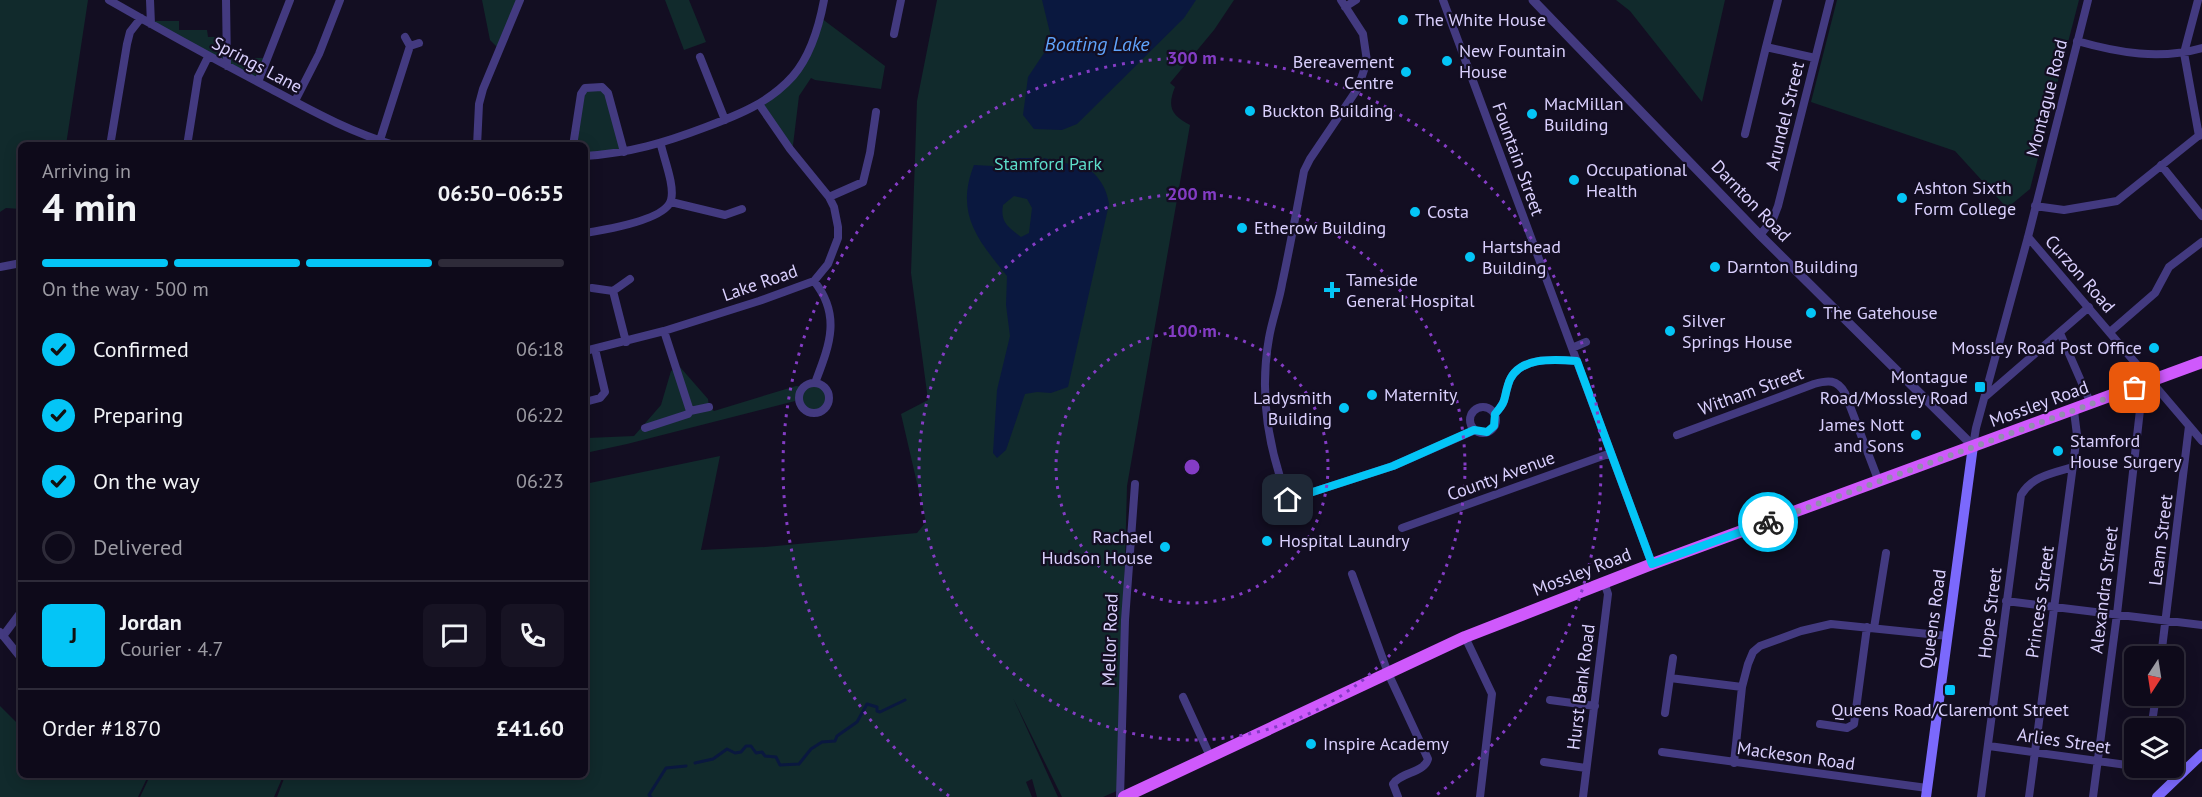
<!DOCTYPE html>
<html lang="en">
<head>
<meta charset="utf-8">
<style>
	:root { --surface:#0e0a1a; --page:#171323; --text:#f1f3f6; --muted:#9b9aa2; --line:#2e2b39; --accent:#04c5f6 }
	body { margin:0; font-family:"PT Sans",sans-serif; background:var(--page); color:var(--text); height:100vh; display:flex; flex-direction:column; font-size:22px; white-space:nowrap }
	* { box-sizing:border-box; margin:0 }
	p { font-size:20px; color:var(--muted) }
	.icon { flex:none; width:33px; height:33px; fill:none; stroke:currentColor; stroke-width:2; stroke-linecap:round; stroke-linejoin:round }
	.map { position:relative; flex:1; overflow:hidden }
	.sheet { position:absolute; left:18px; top:142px; width:570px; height:636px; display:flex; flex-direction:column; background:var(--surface); border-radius:9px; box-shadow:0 3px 15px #0003,0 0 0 2px var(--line) }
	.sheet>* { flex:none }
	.needle { width:39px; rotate:192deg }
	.buttons { position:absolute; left:2124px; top:646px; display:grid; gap:12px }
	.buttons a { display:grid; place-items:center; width:60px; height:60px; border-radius:9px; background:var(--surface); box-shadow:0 3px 15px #0003,0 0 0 2px var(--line); font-size:30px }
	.pin { position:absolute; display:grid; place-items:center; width:51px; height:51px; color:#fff; margin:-26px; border-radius:12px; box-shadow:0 3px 9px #0006 }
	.courier { position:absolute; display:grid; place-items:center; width:60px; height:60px; margin:-30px; border:4px solid #04c5f6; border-radius:50%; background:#fff; color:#222; box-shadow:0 2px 8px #0007 }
	.headline em { font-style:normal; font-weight:600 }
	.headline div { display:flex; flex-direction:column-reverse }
	.headline { display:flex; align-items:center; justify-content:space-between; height:102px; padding:0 24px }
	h1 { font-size:39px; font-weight:600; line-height:45px }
	.bar { display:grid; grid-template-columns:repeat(4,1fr); gap:9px 6px; align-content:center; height:72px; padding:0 24px }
	.bar i { height:8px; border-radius:4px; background:var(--line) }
	.bar .current { background:var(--accent) }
	.bar p { grid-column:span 4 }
	.line { display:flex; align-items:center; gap:15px; padding:0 24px; border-top:2px solid var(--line) }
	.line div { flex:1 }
	.round { display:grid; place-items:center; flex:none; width:63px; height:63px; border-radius:9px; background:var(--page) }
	ol { padding:0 24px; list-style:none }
	li { display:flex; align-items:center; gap:18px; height:66px }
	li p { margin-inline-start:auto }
	li .icon { padding:6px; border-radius:50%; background:var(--accent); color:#111; stroke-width:4 }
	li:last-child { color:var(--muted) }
	li i { width:33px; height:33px; border:3px solid var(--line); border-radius:50% }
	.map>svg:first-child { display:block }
</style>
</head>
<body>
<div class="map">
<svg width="2202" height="797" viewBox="0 0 2202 797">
	<rect width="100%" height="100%" fill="#130e22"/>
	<path fill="#112a2c" d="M0,0H88L66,145L21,146V209L6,208L0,212Z
		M482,0H520L498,48L490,40Z
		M665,0H689L706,42L684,50Z
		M937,0H1234L1214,30L1170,83L1175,87C1167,107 1171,115 1190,125L1127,486L1119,790L1103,797H1062L1013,698L1058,797H1037L1032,779L1026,782L1032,797H277L285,776H585V484L720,456L701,550L765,547L917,533L926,522L901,414L928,400L911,273L917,101Z
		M1616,0H1725L1702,102L1630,11Z
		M1837,0H2079L2030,189L2007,208L1955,151L1811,102Z
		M821,18L885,66L881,89L815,80L811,78L799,96L793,145L790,149L759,104L794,75Z
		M151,21H179V30H207L208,37H227V58H268L258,82Z
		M602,87L608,93L624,152L585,156V146H573L585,88Z
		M680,367L708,399L709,407L714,411L796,386L804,387L815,383L827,390L828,404L823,411L811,413L803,408L799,400L627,444L590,452L587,438L634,436L661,405L671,371Z
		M0,706L21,727V776H148L138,797H0Z
		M150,776H283L274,797H140Z"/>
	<path fill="#0a183f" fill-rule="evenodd" d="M1042,0H1196L1184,18L1077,124L1062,130L1034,129L1023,115L1028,77L1052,41Z
		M1018,158H1038V161H1043L1044,158L1069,164L1068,167L1071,168L1073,166L1079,168L1080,165C1096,170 1107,188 1109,204L1068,387L1051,393L1037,392L1025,394L1006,450L997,458L993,453L997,390L1010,336L1006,305L1007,276C977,239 955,213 974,165L993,166L994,169L999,167V163ZM1014,196L1027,199L1032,208L1029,233L1021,237C1008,227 1000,222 1003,205Z"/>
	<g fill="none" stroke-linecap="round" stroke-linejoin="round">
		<path stroke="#0a183f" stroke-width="3" d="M695,763L713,759L727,749L735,753L741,752L746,746H751L756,753L762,752L765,756L776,757L780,765L799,764L811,749L822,742L835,741L837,736L857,722L867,704L877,707V711L880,712L905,700
			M651,797L649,795L666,768L686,766"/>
		<path stroke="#433a80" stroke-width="8" d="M109,0C163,31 216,60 271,89C314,112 350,132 397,146
			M150,0L151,24
			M226,0L227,66
			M1341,0L1363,34L1367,61L1358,88L1310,159L1304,171C1297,209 1290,247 1282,284C1279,302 1272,320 1269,338C1259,394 1268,448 1288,500L1393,466L1475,430
			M1443,0L1652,564
			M2198,0L2184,53L2199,136
			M1345,7L1356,0
			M894,34L901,0
			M405,37L410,46L419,43
			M2077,41C2119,53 2160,60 2202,48
			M1766,47L1778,0
			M700,57L725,120
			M258,82L290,0
			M295,101L319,54L340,0
			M1745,134L1766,47L1815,58
			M380,140L410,46
			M110,146L127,44L130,32L141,18
			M187,146L198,77L208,57
			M477,146L479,104L483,89L520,0
			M573,146L581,94L585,88L602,87L608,93L624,152
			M585,156C630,153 664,143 706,127C738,115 769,103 793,76C811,55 819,27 824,0
			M2161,165L2202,216
			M829,197L863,182L870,153L876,112
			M671,202L725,215L742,209
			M2035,206L2064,210L2117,201L2202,133
			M585,233C604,230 666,220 671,200C675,186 664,159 661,145
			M1760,235L1773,219L1778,206L1830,0
			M2028,237L2202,441
			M0,267L21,263
			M814,281C842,316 829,346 815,383
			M592,288L613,291L630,279
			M613,291L626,342
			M2110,332L2155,293L2169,267L2202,242
			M2060,333L2091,404
			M1572,348L1586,342
			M585,351L664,331L759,301L814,281L828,264L838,238V227L834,207L829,197L790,149L759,104
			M799 398a15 15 0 1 1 30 0a15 15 0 1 1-30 0Z
			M1986,396L2089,307
			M585,402L600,398L605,392L595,349
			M1470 420a13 13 0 1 1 26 0a13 13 0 1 1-26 0Z
			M690,411L709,407
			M1495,414C1507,400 1503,401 1508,385C1516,356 1554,359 1577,361
			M645,428L688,414L690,411L664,331
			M1677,435L1814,384C1828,380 1837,379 1845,393L1879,482
			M1973,446L1976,428L2028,237L2088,0
			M1402,528L1611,453
			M1352,574L1388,673L1428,759C1424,773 1401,772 1393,784L1398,797
			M2006,601L2202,625
			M1874,628L1886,553
			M0,632L21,658
			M3,636L21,612
			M1465,637L1492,694L1480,797
			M2161,657L2189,426
			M1670,678L1673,658
			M1183,697L1210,756
			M1550,700L1595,706
			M1665,713L1670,678L1742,687
			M1820,724L1847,728L1854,724L1867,627
			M2151,729L2156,696
			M1989,746L2134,766
			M1662,752L1927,788
			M1544,762L1586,768
			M1734,763L1742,687L1748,664L1753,652L1760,646L1801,631L1831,624L1948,636
			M2145,768L2182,773
			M1120,797L1125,620L1135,484
			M1583,797L1608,594L1604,582
			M1981,797L2021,495C2032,476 2053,473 2073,467
			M2029,797L2077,435L2074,411
			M2093,797L2117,614L2141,401L2135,388"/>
		<path stroke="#433a80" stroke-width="9" d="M1533,0L1760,235L1973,446"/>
		<path stroke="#7b69fc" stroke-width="10" d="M1926,797L1973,446
			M2157,797L2202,754"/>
		<path stroke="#cf59fc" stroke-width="12" d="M1124,797L1465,637L1652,564L2202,362"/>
	</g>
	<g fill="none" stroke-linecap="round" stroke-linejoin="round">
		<path stroke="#948cb1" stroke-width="6" stroke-dasharray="0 10.8" d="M1768,522L2135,388"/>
		<path stroke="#04c5f6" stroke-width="8" d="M1288,500L1393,466L1474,430L1487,432L1494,426L1495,414C1507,400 1503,401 1508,385C1516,356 1554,359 1577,361L1652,564L1768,522"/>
	</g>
	<g fill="none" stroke="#843cc5" stroke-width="3" stroke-dasharray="3 6">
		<circle cx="1192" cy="467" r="136"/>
		<circle cx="1192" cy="467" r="273"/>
		<path d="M949 796A409 409 0 1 1 1435 796"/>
	</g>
	<g fill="#04c5f6" stroke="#130e22" stroke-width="2">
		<circle cx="1403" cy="20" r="6"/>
		<circle cx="1447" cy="61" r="6"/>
		<circle cx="1406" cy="72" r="6"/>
		<circle cx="1250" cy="111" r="6"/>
		<circle cx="1532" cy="114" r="6"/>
		<circle cx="1574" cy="180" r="6"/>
		<circle cx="1902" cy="198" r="6"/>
		<circle cx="1415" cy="212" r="6"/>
		<circle cx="1242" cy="228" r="6"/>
		<circle cx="1470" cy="257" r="6"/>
		<circle cx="1715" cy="267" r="6"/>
		<path d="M1329 281h6v6h6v6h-6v6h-6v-6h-6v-6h6z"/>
		<circle cx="1811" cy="313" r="6"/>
		<circle cx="1670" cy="331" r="6"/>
		<circle cx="2154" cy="348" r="6"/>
		<rect x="1974" y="381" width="12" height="12" rx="3"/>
		<circle cx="1372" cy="395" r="6"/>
		<circle cx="1344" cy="408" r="6"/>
		<circle cx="1916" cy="435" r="6"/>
		<circle cx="2058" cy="451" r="6"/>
		<circle cx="1267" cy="541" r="6"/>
		<circle cx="1165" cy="547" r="6"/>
		<rect x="1944" y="684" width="12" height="12" rx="3"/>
		<circle cx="1311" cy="744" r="6"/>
	</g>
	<g text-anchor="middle" stroke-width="4.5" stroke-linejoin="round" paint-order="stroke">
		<g font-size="18" fill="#dad0fe" stroke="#130e22" text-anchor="start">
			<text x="1415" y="26">The White House</text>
			<text x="1459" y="57">New Fountain<tspan x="1459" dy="21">House</tspan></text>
			<text x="1394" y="68" text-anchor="end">Bereavement<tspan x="1394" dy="21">Centre</tspan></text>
			<text x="1544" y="110">MacMillan<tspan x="1544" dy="21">Building</tspan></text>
			<text x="1262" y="117">Buckton Building</text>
			<text x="1586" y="176">Occupational<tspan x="1586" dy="21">Health</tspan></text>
			<text x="1914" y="194">Ashton Sixth<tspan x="1914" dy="21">Form College</tspan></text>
			<text x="1427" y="218">Costa</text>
			<text x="1254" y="234">Etherow Building</text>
			<text x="1482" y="253">Hartshead<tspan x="1482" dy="21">Building</tspan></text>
			<text x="1727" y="273">Darnton Building</text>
			<text x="1346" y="286">Tameside<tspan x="1346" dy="21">General Hospital</tspan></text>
			<text x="1823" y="319">The Gatehouse</text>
			<text x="1682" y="327">Silver<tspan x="1682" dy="21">Springs House</tspan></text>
			<text x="2142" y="354" text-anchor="end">Mossley Road Post Office</text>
			<text x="1968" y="383" text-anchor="end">Montague<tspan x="1968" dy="21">Road/Mossley Road</tspan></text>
			<text x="1384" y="401">Maternity</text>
			<text x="1332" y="404" text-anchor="end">Ladysmith<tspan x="1332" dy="21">Building</tspan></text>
			<text x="1904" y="431" text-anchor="end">James Nott<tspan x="1904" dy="21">and Sons</tspan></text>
			<text x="2070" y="447">Stamford<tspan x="2070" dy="21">House Surgery</tspan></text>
			<text x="1153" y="543" text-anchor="end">Rachael<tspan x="1153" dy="21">Hudson House</tspan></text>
			<text x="1279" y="547">Hospital Laundry</text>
			<text x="1950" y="716" text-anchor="middle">Queens Road/Claremont Street</text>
			<text x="1323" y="750">Inspire Academy</text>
		</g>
		<g font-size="18" fill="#dad0fe" stroke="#130e22">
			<text transform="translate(257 65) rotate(28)" y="6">Springs Lane</text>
			<text transform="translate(2047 98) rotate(-76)" y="6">Montague Road</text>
			<text transform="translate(1785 116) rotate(-76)" y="6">Arundel Street</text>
			<text transform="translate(1518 159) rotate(70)" y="6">Fountain Street</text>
			<text transform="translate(1751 201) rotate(46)" y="6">Darnton Road</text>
			<text transform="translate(2080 274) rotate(49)" y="6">Curzon Road</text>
			<text transform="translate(760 283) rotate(-19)" y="6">Lake Road</text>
			<text transform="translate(1751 391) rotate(-20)" y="6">Witham Street</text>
			<text transform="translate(2039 404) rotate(-20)" y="6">Mossley Road</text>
			<text transform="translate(1501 476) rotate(-20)" y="6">County Avenue</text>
			<text transform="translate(2161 540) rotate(-83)" y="6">Leam Street</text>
			<text transform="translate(1582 572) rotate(-21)" y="6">Mossley Road</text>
			<text transform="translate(2104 590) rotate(-83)" y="6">Alexandra Street</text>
			<text transform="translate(2040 602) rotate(-82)" y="6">Princess Street</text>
			<text transform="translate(1990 613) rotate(-83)" y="6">Hope Street</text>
			<text transform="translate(1933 619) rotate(-82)" y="6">Queens Road</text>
			<text transform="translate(1110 640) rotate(-88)" y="6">Mellor Road</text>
			<text transform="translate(1581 687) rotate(-83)" y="6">Hurst Bank Road</text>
			<text transform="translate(2064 741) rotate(8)" y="6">Arlies Street</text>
			<text transform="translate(1796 756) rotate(8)" y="6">Mackeson Road</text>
		</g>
		<g font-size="18" fill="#5dddca" stroke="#130e22">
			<text x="1048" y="170">Stamford Park</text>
		</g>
		<g font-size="20" font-style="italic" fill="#60a4fc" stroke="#130e22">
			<text x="1097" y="51">Boating Lake</text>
		</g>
	</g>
	<circle cx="1192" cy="467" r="9" fill="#843cc5" stroke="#130e22" stroke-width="3"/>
	<g font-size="18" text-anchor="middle" font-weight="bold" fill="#843cc5" stroke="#130e22" stroke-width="4.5" stroke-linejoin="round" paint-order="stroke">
		<text x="1192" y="64">300 m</text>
		<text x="1192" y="200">200 m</text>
		<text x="1192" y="337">100 m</text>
	</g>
</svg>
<div class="buttons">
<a><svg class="needle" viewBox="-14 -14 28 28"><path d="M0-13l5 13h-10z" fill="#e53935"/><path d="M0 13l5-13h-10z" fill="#9b9aa2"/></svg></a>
<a><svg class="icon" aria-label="layers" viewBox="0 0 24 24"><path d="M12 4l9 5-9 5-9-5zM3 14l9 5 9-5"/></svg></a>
</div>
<div class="pin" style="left:2135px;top:388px;background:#ea580c"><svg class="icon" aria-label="bag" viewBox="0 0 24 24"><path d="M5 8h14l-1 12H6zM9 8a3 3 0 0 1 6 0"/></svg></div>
<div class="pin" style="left:1288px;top:500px;background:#1f2937"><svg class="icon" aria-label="home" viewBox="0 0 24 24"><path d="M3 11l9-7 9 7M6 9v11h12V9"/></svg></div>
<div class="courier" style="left:1768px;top:522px"><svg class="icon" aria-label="bike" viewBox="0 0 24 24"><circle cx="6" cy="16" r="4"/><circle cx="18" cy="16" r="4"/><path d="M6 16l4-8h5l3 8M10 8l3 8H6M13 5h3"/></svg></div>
<section class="sheet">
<div class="headline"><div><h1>4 min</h1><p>Arriving in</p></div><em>06:50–06:55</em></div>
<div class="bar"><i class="current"></i><i class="current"></i><i class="current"></i><i></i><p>On the way · 500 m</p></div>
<ol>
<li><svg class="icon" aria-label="check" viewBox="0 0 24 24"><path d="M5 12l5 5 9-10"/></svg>Confirmed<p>06:18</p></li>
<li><svg class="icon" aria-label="check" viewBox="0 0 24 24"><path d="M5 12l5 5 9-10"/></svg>Preparing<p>06:22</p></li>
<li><svg class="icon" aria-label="check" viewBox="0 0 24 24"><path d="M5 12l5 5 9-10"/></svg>On the way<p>06:23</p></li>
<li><i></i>Delivered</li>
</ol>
<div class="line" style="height:108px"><b class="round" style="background:var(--accent);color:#111">J</b><div><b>Jordan</b><p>Courier · 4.7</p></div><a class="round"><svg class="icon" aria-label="chat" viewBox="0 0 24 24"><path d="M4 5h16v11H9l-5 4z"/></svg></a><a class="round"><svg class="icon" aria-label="phone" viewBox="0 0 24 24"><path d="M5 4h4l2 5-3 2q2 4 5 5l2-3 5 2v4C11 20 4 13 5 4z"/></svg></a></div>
<div class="line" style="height:78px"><div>Order #1870</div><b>£41.60</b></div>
</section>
</div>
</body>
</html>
